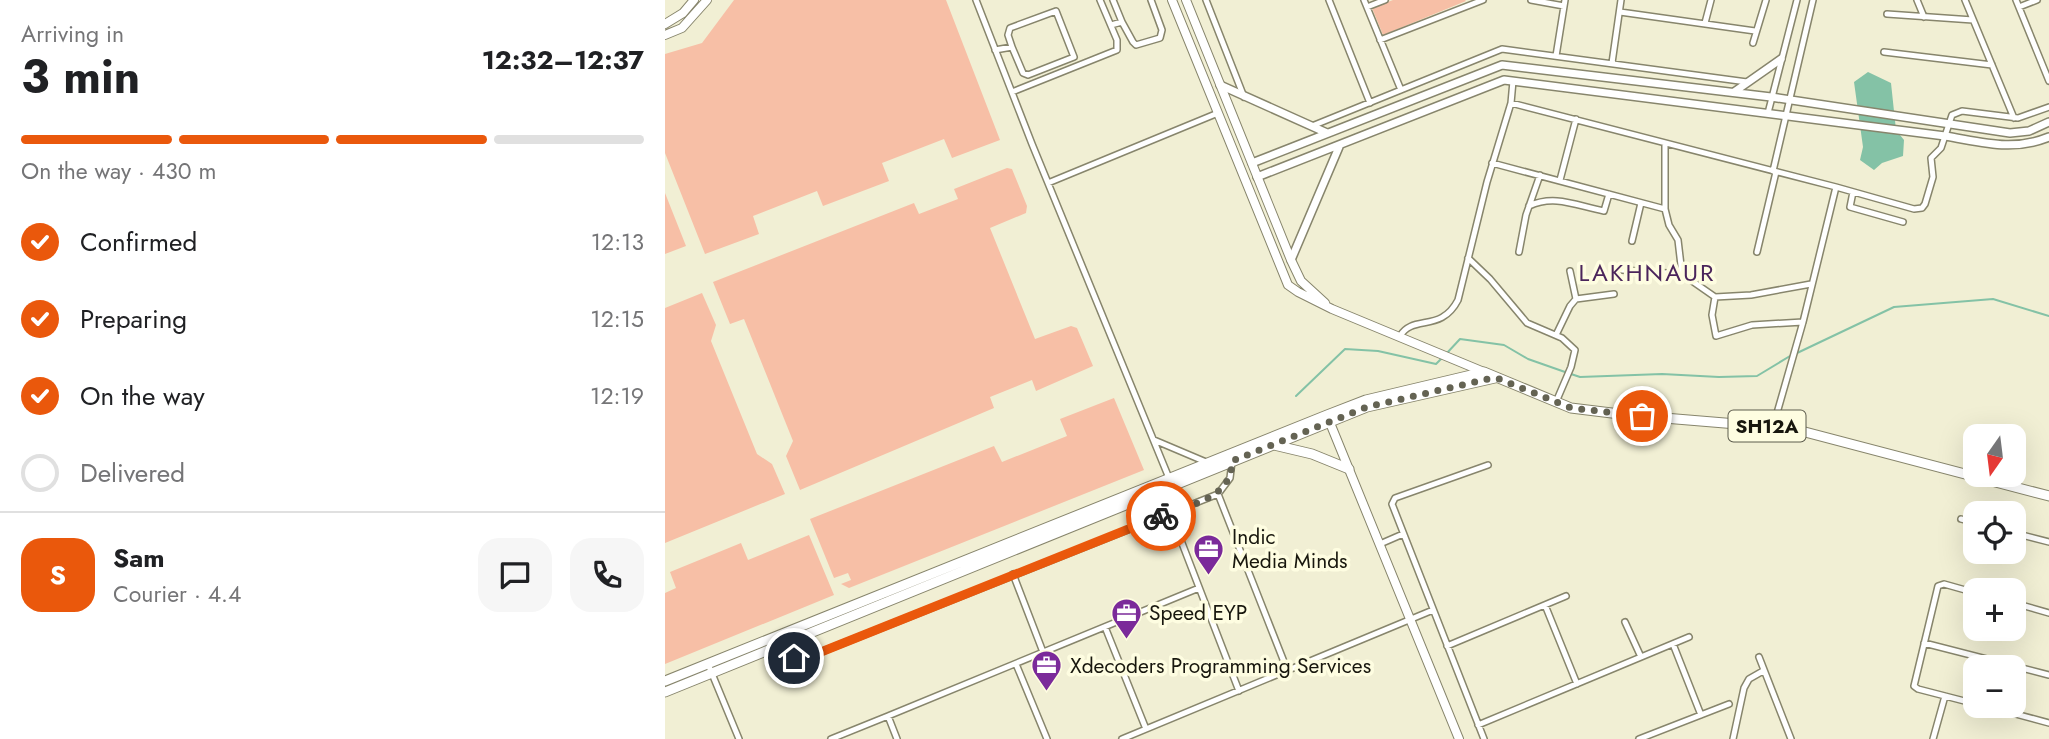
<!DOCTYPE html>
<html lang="en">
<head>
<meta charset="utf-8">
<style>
	:root { --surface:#fff; --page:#f6f6f6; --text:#202124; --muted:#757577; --line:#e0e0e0; --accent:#ea580c }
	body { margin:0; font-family:Jost,sans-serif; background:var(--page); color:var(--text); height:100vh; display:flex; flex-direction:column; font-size:26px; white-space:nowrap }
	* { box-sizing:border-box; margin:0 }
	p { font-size:23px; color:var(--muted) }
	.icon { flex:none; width:38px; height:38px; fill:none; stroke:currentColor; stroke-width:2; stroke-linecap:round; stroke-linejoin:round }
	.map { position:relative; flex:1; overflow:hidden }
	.side { display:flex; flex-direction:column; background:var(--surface); width:665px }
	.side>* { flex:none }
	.needle { width:46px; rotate:194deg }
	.buttons { position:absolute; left:1298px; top:424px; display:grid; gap:14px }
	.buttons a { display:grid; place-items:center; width:63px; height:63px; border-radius:14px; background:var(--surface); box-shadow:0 7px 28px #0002; font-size:35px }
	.pin { position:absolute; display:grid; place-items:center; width:60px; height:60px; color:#fff; margin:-30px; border:4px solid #fff; border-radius:50%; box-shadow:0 2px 7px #0007 }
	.courier { position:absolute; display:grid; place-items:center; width:70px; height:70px; margin:-35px; border:5px solid #ea580c; border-radius:50%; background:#fff; color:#222; box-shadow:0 2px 9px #0007 }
	.head em { font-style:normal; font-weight:700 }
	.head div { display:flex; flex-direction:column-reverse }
	.head { display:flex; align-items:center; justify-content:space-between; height:119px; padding:0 21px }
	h1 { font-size:46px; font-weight:700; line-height:52px }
	.bar { display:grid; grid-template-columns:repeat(4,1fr); gap:10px 7px; align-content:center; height:84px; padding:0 21px }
	.bar i { height:9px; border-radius:5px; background:var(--line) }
	.bar .selected { background:var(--accent) }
	.bar p { grid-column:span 4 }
	.line { display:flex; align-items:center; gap:18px; padding:0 21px; border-top:2px solid var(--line) }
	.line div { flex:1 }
	.round { display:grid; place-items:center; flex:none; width:74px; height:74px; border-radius:21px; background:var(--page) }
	ol { padding:0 21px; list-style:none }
	li { display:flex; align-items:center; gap:21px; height:77px }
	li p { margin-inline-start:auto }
	li .icon { padding:7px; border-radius:50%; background:var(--accent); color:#fff; stroke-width:4 }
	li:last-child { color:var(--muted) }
	li i { width:38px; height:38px; border:4px solid var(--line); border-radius:50% }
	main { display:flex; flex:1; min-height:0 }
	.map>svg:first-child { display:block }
</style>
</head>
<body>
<main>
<section class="side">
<div class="head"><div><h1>3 min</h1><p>Arriving in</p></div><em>12:32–12:37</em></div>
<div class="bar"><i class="selected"></i><i class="selected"></i><i class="selected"></i><i></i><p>On the way · 430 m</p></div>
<ol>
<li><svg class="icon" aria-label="check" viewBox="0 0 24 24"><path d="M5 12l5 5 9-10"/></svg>Confirmed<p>12:13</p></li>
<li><svg class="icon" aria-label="check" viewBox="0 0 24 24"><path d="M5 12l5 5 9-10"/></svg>Preparing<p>12:15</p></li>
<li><svg class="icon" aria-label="check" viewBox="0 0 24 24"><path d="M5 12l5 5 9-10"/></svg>On the way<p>12:19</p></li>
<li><i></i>Delivered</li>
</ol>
<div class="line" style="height:126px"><b class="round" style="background:var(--accent);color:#fff">S</b><div><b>Sam</b><p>Courier · 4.4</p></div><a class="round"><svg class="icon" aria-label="chat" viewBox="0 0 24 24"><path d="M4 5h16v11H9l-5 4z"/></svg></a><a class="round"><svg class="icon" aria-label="phone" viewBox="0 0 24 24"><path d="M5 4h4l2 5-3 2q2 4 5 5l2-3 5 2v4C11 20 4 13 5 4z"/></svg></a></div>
</section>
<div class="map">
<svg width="1384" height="739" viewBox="0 0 1384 739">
	<rect width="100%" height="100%" fill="#f1efd4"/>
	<path fill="#f7bfa6" d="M69,0H281L335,140L287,158L279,139L217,163L224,181L158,206L152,191L88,216L94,234L40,254L0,153V54L37,43Z
		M728,0H800L801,1L718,35L707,8Z
		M342,168L347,169L362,206L361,213L325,228L370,339L406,326L412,328L428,366L371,391L367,380L325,397L329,408L135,490L121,456L128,441L79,319L65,324L48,282L249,203L254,214L293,199L289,189Z
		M0,193L21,246L0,254Z
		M37,293L51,325L46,341L92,454L107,464L120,494L0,543V308Z
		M449,398L479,470L184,588L176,584L186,580L183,573L169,578L145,519L329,446L337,462L402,436L395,419Z
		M144,535L169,595L0,664V593L11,588L5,572L76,543L83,560Z"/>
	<path fill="#84c2a6" d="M1203,72L1226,83L1231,130L1239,140L1238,156L1217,163L1209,170L1195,160L1198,147L1189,82Z"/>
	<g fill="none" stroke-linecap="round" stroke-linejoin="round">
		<path stroke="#84c2a6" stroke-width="2" d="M782,353L795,339L839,345L863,359L900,372
			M1130,354L1229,307L1328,299L1384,316
			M906,374L915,377L997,374L1054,377L1092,376L1125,356
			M631,396L680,349L713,351L771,364L778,357"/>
		<defs>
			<path id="minor" d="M311,0L367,144L504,478
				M448,0L457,22
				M541,0L579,97
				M664,0L705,103
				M699,0L736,90
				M866,0L899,6
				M1252,0L1259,17
				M1300,0L1349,118
				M1351,0L1384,81
				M702,7L720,0
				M1354,7L1372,0
				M955,12L1090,31
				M1222,14L1308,20
				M1040,23L1046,0
				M446,25L457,22L468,42L471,45L495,38L497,30L486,0
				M715,40L818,0
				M1088,43L1101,0
				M330,50L347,47L358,73L363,75L409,57L391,11L345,28L343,35L347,47
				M1219,52L1327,65
				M891,56L900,0
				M947,63L956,0
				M347,92L452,50V40L435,0
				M846,103L848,81
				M1103,113L1132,0
				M647,126L837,49L1082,82
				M1000,143V209L1004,225L1013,240L1017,274
				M827,163L1000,209
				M1108,171L1148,0
				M895,180L911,119
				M383,183L553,113
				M1171,187L1249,209L1257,208L1260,204L1268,177L1266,158L1276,148L1287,115L1297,111L1353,118L1384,107
				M1188,192L1185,207L1238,222
				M864,206C890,194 912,206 939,211L944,194
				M967,241L976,203
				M854,252L861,215L875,175
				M1092,252L1111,172
				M803,258L825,279L862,323L897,338L910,350L906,367L891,402
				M957,270L1017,274L1050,297L1086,295L1146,284
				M1050,297L1047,315L1051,336L1087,325L1138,322
				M911,299L949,294
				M891,335L905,306L911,299L905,271
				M735,336C748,314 776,333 793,300L822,182L846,103L1171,187L1138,322L1108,427
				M489,440L541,462
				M553,494L565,478L567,461
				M505,512L574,691
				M1296,519L1311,523
				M1349,533L1384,542
				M715,544L738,534
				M348,574L378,652
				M1311,593L1279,584L1273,586L1249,686L1253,689L1311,704
				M1349,603L1384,613
				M880,605L912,684
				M960,622L976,657
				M440,627L481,729
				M1259,643L1384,675
				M1008,644L1036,715
				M782,646L901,596
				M108,649L129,658H141L553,494L623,672
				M1094,657L1126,739
				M43,664L74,739
				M351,664L382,739
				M1317,705L1384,723
				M223,716L534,588
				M813,725L1024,637
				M166,739L223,716L232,739
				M457,739L768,610
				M819,739L727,504L730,498L823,465
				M974,739L1064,704
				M1068,739L1079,688L1084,679L1098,671
				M1268,739L1280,696"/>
			<path id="tertiary" d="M555,85L662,133
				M1069,92L1116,59
				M587,163L837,65L1106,97L1345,133L1364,131L1384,122
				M592,177L839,80L1280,136C1317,142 1347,152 1384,137
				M626,260L674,147"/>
			<path id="secondary" d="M507,0L623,285L633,292L667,309L819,372
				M521,0L626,260L636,281L660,303
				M0,24L18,13L29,0
				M0,35L17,28L42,0
				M663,418L794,739"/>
			<path id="primary" d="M609,445L647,454L684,469
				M0,681L662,415L701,400L819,372L906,408L963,415L1108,427L1140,432L1384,496
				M0,692L702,407L830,378"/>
		</defs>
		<use href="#minor" stroke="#87856c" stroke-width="8"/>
		<use href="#tertiary" stroke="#87856c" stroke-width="10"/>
		<use href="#secondary" stroke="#87856c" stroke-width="10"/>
		<use href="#primary" stroke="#87856c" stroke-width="11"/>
		<use href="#minor" stroke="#fff" stroke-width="5"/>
		<use href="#tertiary" stroke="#fff" stroke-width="7"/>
		<use href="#secondary" stroke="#fff" stroke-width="8"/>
		<use href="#primary" stroke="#fff" stroke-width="9"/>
	</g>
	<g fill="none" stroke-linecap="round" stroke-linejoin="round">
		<path stroke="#646353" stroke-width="7" stroke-dasharray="0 12.6" d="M496,516C525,504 567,499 567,461L702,407L823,379L832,378L906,408L977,416"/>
		<path stroke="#ea580c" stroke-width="9" d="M129,658H141L496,516"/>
	</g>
	<defs>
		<symbol id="office-pin" viewBox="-11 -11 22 30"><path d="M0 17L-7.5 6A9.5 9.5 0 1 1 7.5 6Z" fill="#7b2a9a" stroke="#fefde1"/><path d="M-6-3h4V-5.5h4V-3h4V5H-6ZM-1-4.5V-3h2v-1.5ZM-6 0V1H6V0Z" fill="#fff"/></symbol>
	</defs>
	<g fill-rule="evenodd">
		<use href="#office-pin" x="526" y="532" width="35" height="47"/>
		<use href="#office-pin" x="444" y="596" width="35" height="47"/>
		<use href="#office-pin" x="364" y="648" width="35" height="47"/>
	</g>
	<g text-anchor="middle" stroke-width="7" stroke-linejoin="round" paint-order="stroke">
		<rect fill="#fefde1" stroke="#5d5c4d" stroke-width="2" x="1063.5" y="410.5" width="77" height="31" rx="5"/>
		<g font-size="19" font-weight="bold" fill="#18170e">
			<text x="1102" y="433">SH12A</text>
		</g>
		<g font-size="21" fill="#18170e" stroke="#fefde1" text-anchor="start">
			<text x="567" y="544">Indic<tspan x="567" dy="24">Media Minds</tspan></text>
			<text x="484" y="620">Speed EYP</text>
			<text x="405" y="673">Xdecoders Programming Services</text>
		</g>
		<g font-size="24" letter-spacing="2" fill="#4b255b" stroke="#fefde1">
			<text x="982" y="281">LAKHNAUR</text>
		</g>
	</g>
</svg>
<div class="buttons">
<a><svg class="needle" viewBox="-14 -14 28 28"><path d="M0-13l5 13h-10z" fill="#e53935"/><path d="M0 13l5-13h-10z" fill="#757577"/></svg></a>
<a><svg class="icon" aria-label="locate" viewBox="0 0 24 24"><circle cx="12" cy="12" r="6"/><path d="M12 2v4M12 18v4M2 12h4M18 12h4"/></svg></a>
<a>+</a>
<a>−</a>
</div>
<div class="pin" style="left:977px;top:416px;background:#ea580c"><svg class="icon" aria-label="bag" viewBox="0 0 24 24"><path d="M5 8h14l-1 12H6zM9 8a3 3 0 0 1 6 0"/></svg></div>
<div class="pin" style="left:129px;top:658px;background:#1f2937"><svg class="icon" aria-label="home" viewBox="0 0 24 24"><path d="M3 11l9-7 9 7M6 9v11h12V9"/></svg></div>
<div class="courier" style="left:496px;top:516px"><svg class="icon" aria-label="bike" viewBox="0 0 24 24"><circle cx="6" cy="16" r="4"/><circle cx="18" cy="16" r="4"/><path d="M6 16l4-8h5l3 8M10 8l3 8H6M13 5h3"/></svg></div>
</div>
</main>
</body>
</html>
